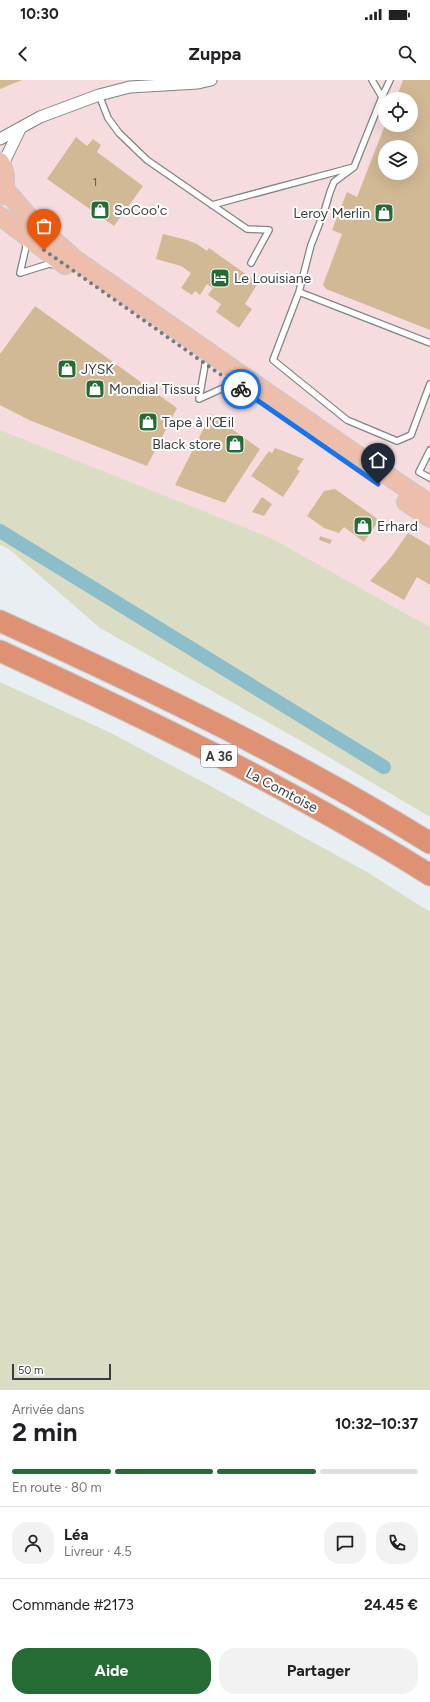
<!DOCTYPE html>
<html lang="fr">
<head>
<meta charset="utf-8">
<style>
	:root { --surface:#fff; --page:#f2f2f2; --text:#202124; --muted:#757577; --line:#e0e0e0; --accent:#266a35 }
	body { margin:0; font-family:Figtree,sans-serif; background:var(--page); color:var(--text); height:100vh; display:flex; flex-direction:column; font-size:15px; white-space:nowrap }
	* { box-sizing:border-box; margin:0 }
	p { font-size:13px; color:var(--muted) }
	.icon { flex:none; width:22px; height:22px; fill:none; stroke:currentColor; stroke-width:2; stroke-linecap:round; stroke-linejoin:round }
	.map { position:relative; height:1310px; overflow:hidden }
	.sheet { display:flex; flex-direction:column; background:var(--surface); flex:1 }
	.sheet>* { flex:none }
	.buttons { position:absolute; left:378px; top:12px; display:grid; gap:8px }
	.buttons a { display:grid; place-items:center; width:40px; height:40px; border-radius:50%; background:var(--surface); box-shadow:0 4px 16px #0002; font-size:20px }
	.scale { position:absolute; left:12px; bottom:10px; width:99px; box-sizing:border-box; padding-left:4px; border:2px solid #3b3d3e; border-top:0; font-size:11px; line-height:14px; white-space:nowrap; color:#3b3d3e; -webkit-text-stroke:3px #fff; paint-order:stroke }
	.pin { position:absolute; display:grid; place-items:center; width:34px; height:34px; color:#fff; margin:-41px -17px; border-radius:50% 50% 50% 0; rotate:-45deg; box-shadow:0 0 4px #0007 }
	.pin .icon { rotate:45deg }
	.courier { position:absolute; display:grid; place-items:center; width:40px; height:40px; margin:-20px; border:3px solid #1a73e8; border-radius:50%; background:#fff; color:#222; box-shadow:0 1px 5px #0007 }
	.head em { font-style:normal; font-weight:700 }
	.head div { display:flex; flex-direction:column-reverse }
	.head { display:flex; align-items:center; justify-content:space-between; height:68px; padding:0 12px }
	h1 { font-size:26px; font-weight:700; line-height:30px }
	.bar { display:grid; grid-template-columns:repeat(4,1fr); gap:6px 4px; align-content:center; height:48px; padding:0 12px }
	.bar i { height:5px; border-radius:3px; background:var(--line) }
	.bar .active { background:var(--accent) }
	.bar p { grid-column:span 4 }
	.line { display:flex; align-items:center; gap:10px; padding:0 12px; border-top:1px solid var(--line) }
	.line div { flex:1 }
	.round { display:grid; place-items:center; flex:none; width:42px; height:42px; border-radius:16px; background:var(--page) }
	.button { display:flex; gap:8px; margin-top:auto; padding:8px 12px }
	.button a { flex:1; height:46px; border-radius:16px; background:var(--accent); color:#fff; font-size:16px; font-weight:700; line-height:46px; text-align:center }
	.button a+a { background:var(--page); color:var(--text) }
	.status { display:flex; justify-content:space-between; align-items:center; height:28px; padding:0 20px; background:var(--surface); direction:ltr }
	.status svg { height:11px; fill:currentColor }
	header { display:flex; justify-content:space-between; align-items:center; height:52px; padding:0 12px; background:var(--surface); font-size:18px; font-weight:700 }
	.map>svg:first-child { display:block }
</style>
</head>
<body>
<div class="status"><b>10:30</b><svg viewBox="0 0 49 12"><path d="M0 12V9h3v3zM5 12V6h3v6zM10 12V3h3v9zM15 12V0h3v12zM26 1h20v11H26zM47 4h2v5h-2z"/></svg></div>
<header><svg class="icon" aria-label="back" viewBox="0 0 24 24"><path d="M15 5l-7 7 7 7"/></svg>Zuppa<svg class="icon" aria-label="search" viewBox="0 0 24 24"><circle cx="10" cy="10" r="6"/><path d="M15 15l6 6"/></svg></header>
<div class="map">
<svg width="430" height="1310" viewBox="0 0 430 1310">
	<rect width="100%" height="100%" fill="#e9eef2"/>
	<path fill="#f6dcdf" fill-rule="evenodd" d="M0,0H430V547L271,458L0,350ZM385,19H411V45H385ZM385,67H411V93H385Z"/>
	<path fill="#daddc3" d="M0,350L271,458L430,547V737L310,666L100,548L9,469L0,465Z
		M0,602L111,653L214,708L367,792L430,832V1310H0Z"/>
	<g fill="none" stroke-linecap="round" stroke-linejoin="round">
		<path stroke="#8cbdcb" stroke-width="14" d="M0,451L384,687"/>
	</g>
	<path fill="#d2b996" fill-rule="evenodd" d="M0,0H22L0,9Z
		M403,0H430V250L326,209L323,205L342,154L332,150L347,112L357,117L385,45H411V19H396ZM385,67H411V93H385Z
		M76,57L87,66L93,59L101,65L97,72L143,106L114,146L47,99Z
		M163,154L187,160L197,164L207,171L209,168L258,203L245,224L252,229L239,248L216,232L221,224L208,215L213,208L207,204L200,215L195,211L192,215L181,208L191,193L181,186L156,179Z
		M35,226L177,328L147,386L29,340L0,325V274Z
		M211,334L260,369L225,423L175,405Z
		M275,368L304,379L297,389L300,391L283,417L251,396L269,371L272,373Z
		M335,409L379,440L364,462L344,447L339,453L324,448L307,436L324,411Z
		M262,417L272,424L264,436L252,432Z
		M408,453L430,466V505L417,497L404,520L370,501L391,477Z
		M320,456L332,460L330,464L319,460Z"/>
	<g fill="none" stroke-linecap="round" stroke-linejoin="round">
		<defs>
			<path id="lane" d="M99,15L108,38L119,53L147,80L247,149L269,150L251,183
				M382,17L390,0
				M354,87L334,102L330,112L324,132L311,165L299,212L273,280L347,340L397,361L411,355L430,304
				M212,125L354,87L382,17L372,0
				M20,193L49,184L56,185
				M20,193L26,167L25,160
				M299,212L430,263
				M205,285L199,319L232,304
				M430,370L419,392L430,398"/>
			<path id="street" d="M0,59L40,37L99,15L130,7L198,3L211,0
				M2,86L20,49"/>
			<path id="primary" d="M0,82C7,93 6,105 0,116
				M4,108L35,144L76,180L360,377L430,424
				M0,136L65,185
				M406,422L430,438"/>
			<path id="highway" d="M0,541C147,608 293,678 430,763
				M0,571C147,639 293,709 430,795"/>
		</defs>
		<use href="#lane" stroke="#7f8488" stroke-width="8"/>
		<use href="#street" stroke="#7f8488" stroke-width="13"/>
		<use href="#primary" stroke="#c8c9c9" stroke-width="20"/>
		<use href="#highway" stroke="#c8c9c9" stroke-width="23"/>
		<use href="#lane" stroke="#fff" stroke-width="5.5"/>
		<use href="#street" stroke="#fff" stroke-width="11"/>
		<use href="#primary" stroke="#ecbeab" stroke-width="18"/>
		<use href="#highway" stroke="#df9273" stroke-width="21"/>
	</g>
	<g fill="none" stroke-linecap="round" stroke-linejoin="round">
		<path stroke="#787b7d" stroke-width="4" stroke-dasharray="0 7.2" d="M44,170L241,309"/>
		<path stroke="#1a73e8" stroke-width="5" d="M241,309L378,404"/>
	</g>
	<defs>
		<symbol id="shop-square" viewBox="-11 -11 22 22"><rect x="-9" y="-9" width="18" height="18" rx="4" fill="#266a35" stroke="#fff"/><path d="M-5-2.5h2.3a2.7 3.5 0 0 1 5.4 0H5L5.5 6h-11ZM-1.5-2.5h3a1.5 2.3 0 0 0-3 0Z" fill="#fff"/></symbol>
		<symbol id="hotel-square" viewBox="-11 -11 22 22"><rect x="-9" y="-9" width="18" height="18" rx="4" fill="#266a35" stroke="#fff"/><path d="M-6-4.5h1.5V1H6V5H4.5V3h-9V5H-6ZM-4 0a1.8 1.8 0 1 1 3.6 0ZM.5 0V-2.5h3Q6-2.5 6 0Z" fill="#fff"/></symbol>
	</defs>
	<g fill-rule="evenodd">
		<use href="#shop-square" x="89" y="119" width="22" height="22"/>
		<use href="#shop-square" x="373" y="122" width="22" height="22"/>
		<use href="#hotel-square" x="209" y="187" width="22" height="22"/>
		<use href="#shop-square" x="56" y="278" width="22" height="22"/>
		<use href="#shop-square" x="84" y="298" width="22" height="22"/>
		<use href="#shop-square" x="137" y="331" width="22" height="22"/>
		<use href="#shop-square" x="224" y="353" width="22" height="22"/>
		<use href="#shop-square" x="352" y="435" width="22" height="22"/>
	</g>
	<g text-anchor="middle" stroke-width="4" stroke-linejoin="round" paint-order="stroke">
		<g font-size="12" fill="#615c54">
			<text x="95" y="106">1</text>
		</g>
		<rect fill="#fff" stroke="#767778" stroke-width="1" x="201" y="665" width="36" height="22" rx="3"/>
		<g font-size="13" font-weight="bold" fill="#3b3d3e">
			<text x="219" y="681">A 36</text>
		</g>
		<g font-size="14" fill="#3b3d3e" stroke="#fff" text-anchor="start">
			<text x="114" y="135">SoCoo'c</text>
			<text x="370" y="138" text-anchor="end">Leroy Merlin</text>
			<text x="234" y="203">Le Louisiane</text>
			<text x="81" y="294">JYSK</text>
			<text x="109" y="314">Mondial Tissus</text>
			<text x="162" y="347">Tape à l'Œil</text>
			<text x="221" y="369" text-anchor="end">Black store</text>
			<text x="377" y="451">Erhard</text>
		</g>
		<g font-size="14" fill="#3b3d3e" stroke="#fff">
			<text transform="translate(282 710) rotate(28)" y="5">La Comtoise</text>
		</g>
	</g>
</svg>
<div class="buttons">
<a><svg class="icon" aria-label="locate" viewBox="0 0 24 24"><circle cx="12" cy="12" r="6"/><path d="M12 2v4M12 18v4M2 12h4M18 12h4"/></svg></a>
<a><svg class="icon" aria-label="layers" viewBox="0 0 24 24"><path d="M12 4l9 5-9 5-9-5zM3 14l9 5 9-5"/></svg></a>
</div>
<div class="scale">50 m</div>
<div class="pin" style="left:44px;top:170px;background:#ea580c"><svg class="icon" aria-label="bag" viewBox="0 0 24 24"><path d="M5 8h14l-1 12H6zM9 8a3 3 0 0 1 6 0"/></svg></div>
<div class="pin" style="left:378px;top:404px;background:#1f2937"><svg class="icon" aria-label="home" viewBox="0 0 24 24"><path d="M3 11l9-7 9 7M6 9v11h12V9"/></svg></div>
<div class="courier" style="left:241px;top:309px"><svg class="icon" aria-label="bike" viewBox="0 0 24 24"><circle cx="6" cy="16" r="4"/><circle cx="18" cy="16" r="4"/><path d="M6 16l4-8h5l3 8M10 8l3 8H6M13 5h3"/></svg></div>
</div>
<section class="sheet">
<div class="head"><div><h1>2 min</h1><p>Arrivée dans</p></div><em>10:32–10:37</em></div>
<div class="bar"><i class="active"></i><i class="active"></i><i class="active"></i><i></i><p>En route · 80 m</p></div>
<div class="line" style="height:72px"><a class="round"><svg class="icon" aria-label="person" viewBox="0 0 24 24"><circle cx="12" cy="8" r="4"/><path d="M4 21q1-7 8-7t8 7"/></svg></a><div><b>Léa</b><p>Livreur · 4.5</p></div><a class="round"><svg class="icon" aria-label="chat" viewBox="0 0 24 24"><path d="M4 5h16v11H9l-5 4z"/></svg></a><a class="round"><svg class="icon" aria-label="phone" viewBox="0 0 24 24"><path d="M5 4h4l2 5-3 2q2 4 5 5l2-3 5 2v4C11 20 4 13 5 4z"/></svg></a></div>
<div class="line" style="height:52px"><div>Commande #2173</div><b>24.45 €</b></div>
<div class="button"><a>Aide</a><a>Partager</a></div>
</section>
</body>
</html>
